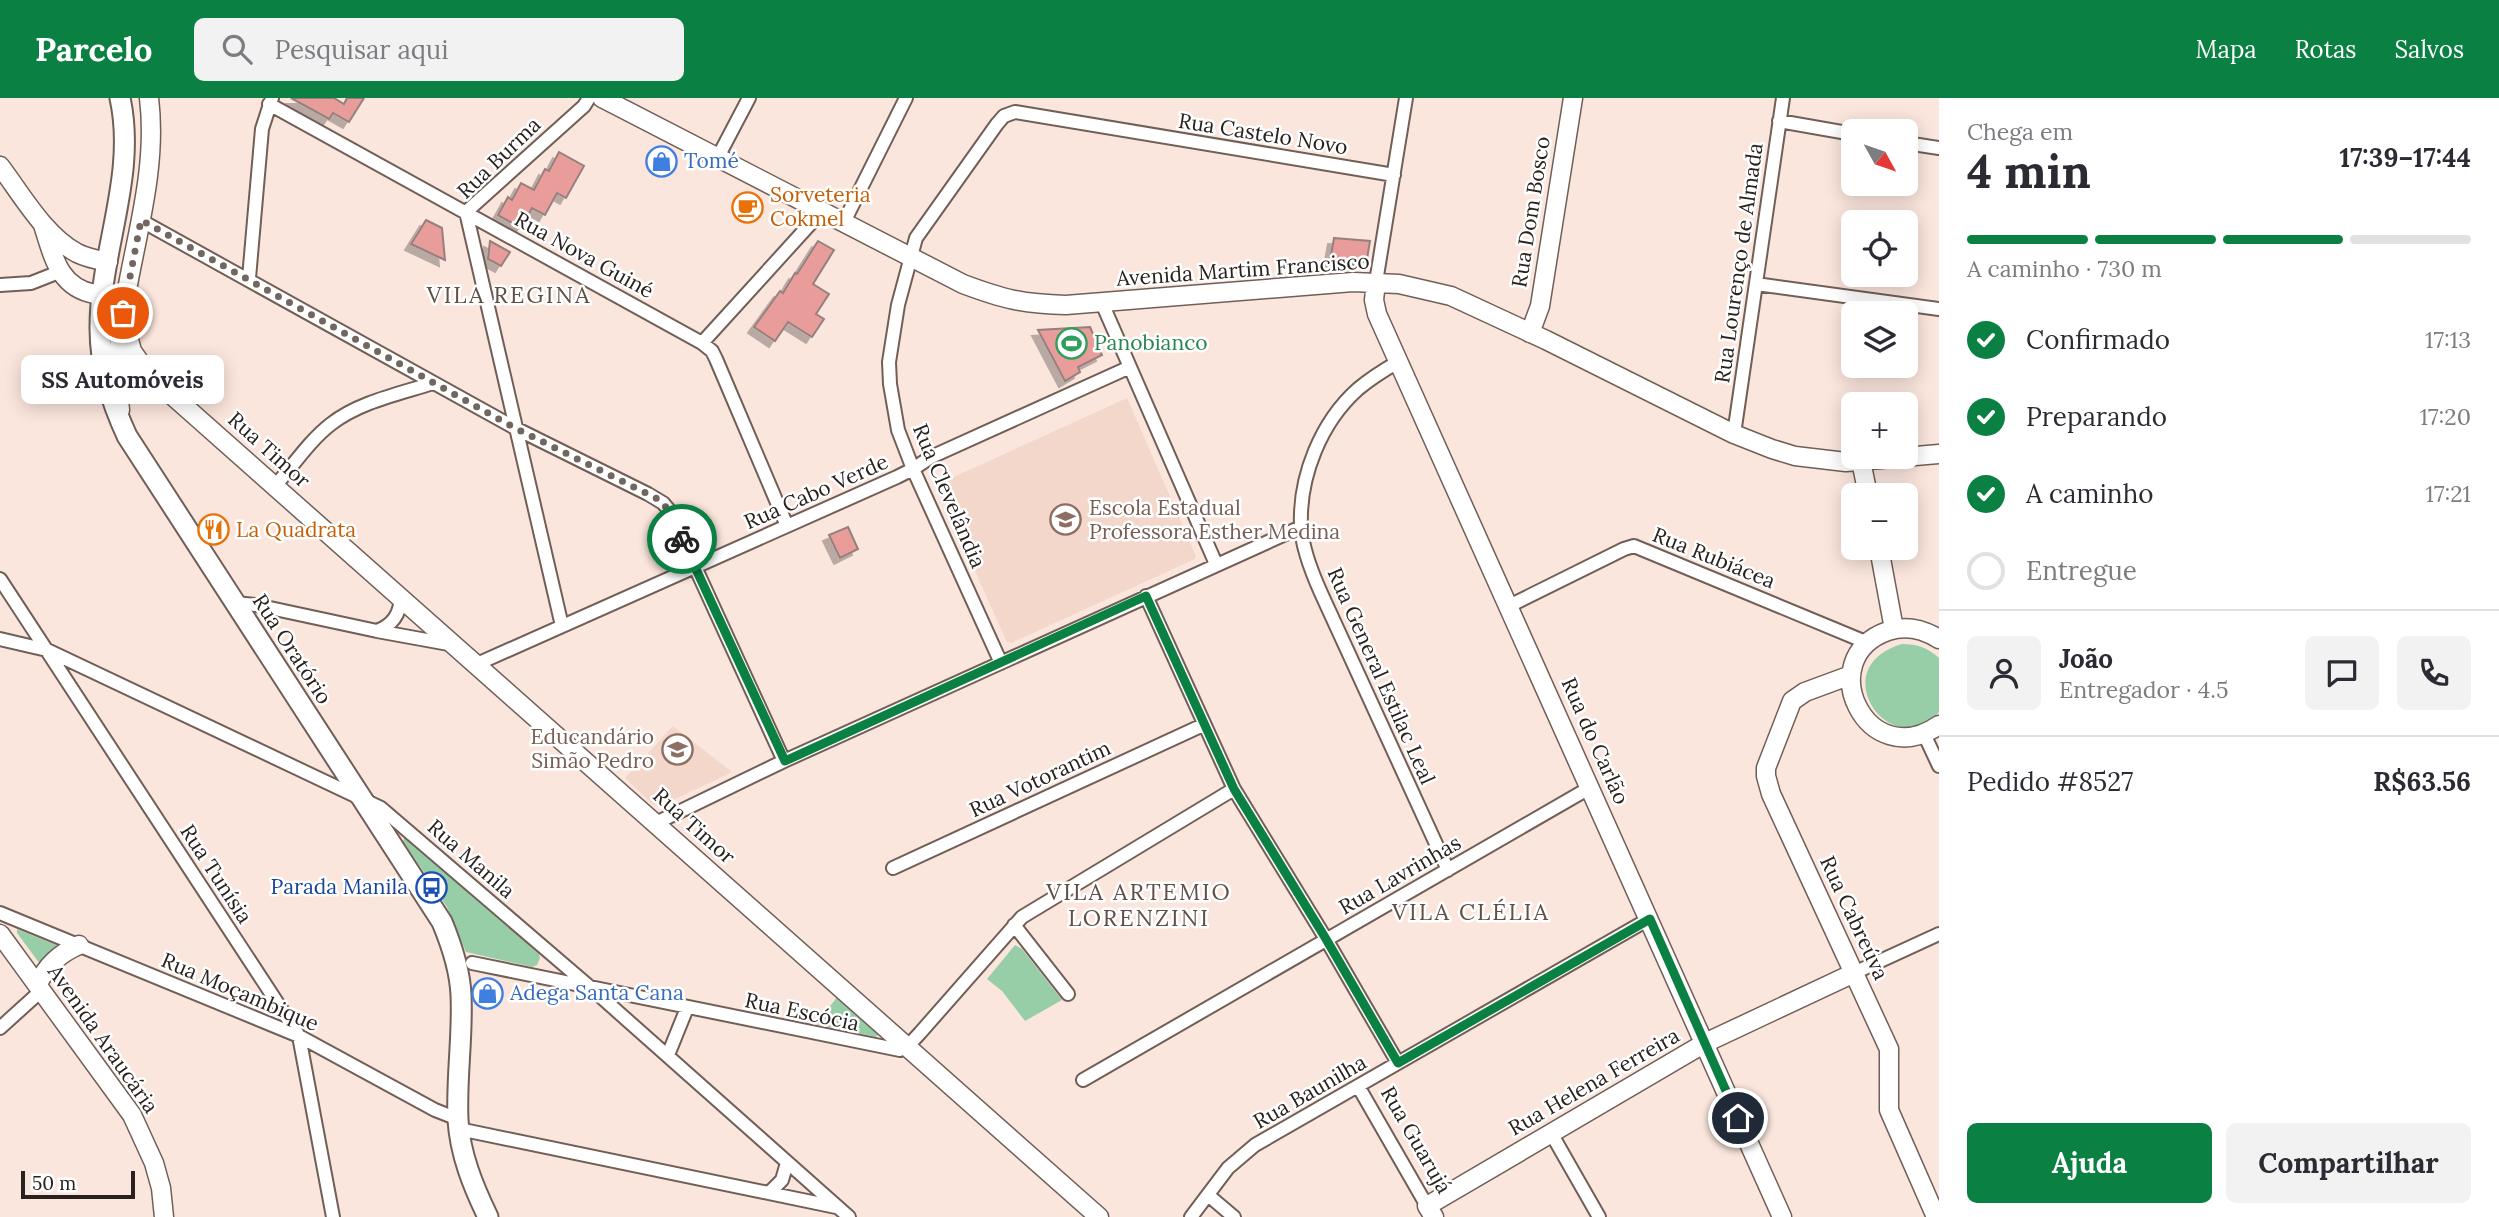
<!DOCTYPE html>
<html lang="pt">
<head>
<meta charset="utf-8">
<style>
	:root { --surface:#fff; --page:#f2f2f3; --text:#2b2b33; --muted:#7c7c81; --line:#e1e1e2; --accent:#0b8043 }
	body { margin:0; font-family:Lora,serif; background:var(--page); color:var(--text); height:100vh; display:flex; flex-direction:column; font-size:26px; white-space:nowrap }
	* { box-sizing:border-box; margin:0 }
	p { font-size:23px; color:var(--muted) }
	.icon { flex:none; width:38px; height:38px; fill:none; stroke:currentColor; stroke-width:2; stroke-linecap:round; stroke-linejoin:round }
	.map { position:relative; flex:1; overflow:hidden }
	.side { display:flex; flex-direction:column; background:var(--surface); width:560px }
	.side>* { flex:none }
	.needle { width:46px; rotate:130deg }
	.fabs { position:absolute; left:1841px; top:21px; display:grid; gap:14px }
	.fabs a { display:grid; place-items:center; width:77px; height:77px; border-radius:10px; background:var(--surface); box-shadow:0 4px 18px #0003; font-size:35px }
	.scale { position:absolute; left:21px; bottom:18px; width:114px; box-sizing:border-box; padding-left:7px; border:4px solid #28211d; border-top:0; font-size:19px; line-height:24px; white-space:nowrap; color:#28211d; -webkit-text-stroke:5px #fff; paint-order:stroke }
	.pin { position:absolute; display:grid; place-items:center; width:60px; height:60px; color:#fff; margin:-30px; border:4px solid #fff; border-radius:50%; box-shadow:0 2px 7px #0007 }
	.courier { position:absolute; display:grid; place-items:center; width:70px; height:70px; margin:-35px; border:5px solid #0b8043; border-radius:50%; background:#fff; color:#222; box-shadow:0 2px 9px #0007 }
	.bubble { position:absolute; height:49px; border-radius:10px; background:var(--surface); box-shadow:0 4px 18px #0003; font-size:23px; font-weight:700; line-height:49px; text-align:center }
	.head em { font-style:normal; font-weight:700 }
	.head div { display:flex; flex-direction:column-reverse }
	.head { display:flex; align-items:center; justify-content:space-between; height:119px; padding:0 28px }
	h1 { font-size:46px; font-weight:700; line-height:52px }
	.bar { display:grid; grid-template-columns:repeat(4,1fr); gap:10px 7px; align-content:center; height:84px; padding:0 28px }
	.bar i { height:9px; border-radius:5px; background:var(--line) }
	.bar .active { background:var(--accent) }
	.bar p { grid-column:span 4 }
	.line { display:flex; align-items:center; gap:18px; padding:0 28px; border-top:2px solid var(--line) }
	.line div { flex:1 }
	.round { display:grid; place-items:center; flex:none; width:74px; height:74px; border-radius:10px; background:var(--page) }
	ol { padding:0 28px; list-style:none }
	li { display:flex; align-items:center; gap:21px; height:77px }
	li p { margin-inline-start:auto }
	li .icon { padding:7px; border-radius:50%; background:var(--accent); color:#fff; stroke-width:4 }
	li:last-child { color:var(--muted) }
	li i { width:38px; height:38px; border:4px solid var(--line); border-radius:50% }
	.action { display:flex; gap:14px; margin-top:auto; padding:14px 28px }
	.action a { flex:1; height:80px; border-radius:10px; background:var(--accent); color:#fff; font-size:28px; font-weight:700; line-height:80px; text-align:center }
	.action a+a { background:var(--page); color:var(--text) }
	header { display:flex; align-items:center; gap:42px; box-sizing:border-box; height:98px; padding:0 35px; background:var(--accent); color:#fff }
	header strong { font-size:33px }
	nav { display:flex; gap:38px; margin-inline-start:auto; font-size:24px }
	.search { width:490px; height:63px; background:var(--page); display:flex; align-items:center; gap:18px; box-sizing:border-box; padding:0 24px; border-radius:10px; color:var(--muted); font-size:26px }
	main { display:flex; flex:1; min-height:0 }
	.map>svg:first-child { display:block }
</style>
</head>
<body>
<header>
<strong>Parcelo</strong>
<div class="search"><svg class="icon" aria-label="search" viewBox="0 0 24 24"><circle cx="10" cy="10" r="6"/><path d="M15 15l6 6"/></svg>Pesquisar aqui</div>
<nav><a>Mapa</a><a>Rotas</a><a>Salvos</a></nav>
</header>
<main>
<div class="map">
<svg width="1939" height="1119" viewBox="0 0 1939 1119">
	<defs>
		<filter id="shadow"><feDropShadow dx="-6" dy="6" stdDeviation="0" flood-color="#0004"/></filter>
	</defs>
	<rect width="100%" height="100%" fill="#fbe6dd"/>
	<path fill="#f4d7cb" d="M1127,300L1196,458L1195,461L1011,545L1007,544L936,387Z
		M673,628L732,674L661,708L653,707L625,680Z"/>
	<path fill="#97cea8" d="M1902,546C1917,546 1927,549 1939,560V614C1893,668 1821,570 1902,546Z
		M405,739H411L539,856L540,860L537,867L532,869L466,854L447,809L403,743Z
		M17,831L56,847L59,849L40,866L17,835Z
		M1015,847L1022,851L1062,902L1025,923L1002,893L987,881Z
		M838,898L879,935L878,937L876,939L816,926Z"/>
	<path fill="#e99d9a" stroke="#95807f" stroke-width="2" filter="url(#shadow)" d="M291,0H334L344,6L347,0H364L349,24L333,15L329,21Z
		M559,54L584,68L566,100L557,95L545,117L532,110L521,130L498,117L508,99L512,102L521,85L534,92L545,71L549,73Z
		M426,122L442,130L445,162L411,146Z
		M1334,140L1370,143L1367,161L1360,166L1329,168Z
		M490,143L510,154L501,168L488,161Z
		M818,143L834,152L813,186L829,196L816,216L824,221L812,239L788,224L775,243L754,229L780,193L783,195L795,175L797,176Z
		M1090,229L1102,257L1078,269L1080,274L1065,283L1038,232Z
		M848,429L858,451L840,460L829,437Z"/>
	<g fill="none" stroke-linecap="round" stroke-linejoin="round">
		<defs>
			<path id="street" d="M269,6L702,245L712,253L716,261L787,428
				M1779,23L1853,36
				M1906,45L1939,50
				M718,59L749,0
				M140,122L515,330L648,396L663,405L669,412L784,663
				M844,124L906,0
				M249,180L262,31L272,0
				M1376,184L1406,0
				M1756,186L1939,211
				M0,187L31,185L59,174
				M1102,205L1216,466
				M702,245L822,113
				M1398,264C1384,272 1370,281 1358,291C1321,324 1299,378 1301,428C1302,450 1312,475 1321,495L1448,772
				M1734,336L1783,0
				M275,388C293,368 309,343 331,326C359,304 399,296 433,285
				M0,481L299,938L333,1119
				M1146,498L1234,691L1326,841L1398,965
				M235,505L256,507L377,533L454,547
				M1509,508L1624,451L1634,448L1868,545
				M562,528L466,114L584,8L589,0
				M377,533C393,527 400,516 401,499
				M0,541L47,552L381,710L591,890L849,1119
				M1001,565L913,371L898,332L890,286L889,264L898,207L916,140L997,26L1004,18L1015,14L1394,77
				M477,566L897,379L913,371L931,359L1130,269
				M1924,636L1939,668
				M656,725L784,663L1301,429
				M893,770L1203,627
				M0,815L299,938L435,1012L458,1021
				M1014,827L1068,896
				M472,865L900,952L908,948L920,935L1022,819L1234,691
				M1854,875L1939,836
				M0,930L42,892
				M668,957L687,910
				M1083,982L1591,689
				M1358,988L1427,1108
				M459,1031L836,1109
				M1551,1035L1599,1119
				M769,1095L782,1082L787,1065
				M1208,1097L1234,1119
				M1191,1119L1228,1070L1255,1047L1649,821"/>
			<path id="secondary" d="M602,0L963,186C1003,201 1023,206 1066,207L1353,184L1399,186L1451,198L1546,242L1734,336L1772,351L1795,358L1846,364L1939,356
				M0,68C22,97 44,137 77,155C87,160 98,162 108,164
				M43,127C53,158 59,190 95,196C107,198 116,198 127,194
				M1376,184L1374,202L1377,216L1782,1119
				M123,218L132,253L148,276L1099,1119
				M1530,235L1540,208L1573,0
				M120,312C106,206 162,105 149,0
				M1861,363L1868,397
				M1879,450L1894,531
				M1939,541C1923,531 1906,527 1888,533C1811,560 1867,677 1939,627
				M1851,577L1805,594L1792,603L1766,670V678L1771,696L1889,951V1012L1936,1119
				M0,836L132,1017L154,1065L161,1090L164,1119
				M38,886C47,867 59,856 79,847
				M1434,1119L1427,1108L1705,945L1854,875"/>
			<path id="primary" d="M120,0C137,78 100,152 100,230C100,269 111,303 127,338L442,824C452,848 460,872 461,897C463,939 456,980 458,1022C460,1056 473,1088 488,1119"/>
		</defs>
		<use href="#street" stroke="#715f57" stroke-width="16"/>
		<use href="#secondary" stroke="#715f57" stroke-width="21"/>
		<use href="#primary" stroke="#715f57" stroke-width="23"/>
		<use href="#street" stroke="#fff" stroke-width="12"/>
		<use href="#secondary" stroke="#fff" stroke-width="18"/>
		<use href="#primary" stroke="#fff" stroke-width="19"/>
	</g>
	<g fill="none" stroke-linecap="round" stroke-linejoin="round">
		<path stroke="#726660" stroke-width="7" stroke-dasharray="0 12.6" d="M123,215L141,122L515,330L656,400L669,412L682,441"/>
		<path stroke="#0b8043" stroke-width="9" d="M682,441L785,663L1146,498L1234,691L1326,841L1398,965L1650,821L1738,1020"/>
	</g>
	<defs>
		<symbol id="shop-ring" viewBox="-11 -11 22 22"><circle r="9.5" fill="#fff" stroke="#3f7fe0" stroke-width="1.5"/><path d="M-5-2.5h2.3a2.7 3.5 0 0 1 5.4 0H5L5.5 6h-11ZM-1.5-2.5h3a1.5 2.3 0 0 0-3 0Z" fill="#3f7fe0"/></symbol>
		<symbol id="cafe-ring" viewBox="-11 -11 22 22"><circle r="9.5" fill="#fff" stroke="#e8710a" stroke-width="1.5"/><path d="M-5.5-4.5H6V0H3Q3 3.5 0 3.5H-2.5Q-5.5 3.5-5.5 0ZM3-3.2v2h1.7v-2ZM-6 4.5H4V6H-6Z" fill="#e8710a"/></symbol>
		<symbol id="stadium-ring" viewBox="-11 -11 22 22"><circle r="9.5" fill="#fff" stroke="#2e9e5b" stroke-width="1.5"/><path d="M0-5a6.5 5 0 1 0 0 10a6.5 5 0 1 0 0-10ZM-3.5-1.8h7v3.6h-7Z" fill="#2e9e5b"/></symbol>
		<symbol id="school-ring" viewBox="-11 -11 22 22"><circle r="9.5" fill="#fff" stroke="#8d6e63" stroke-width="1.5"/><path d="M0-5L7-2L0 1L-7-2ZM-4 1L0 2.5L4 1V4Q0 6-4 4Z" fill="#8d6e63"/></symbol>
		<symbol id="restaurant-ring" viewBox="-11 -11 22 22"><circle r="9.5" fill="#fff" stroke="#e8710a" stroke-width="1.5"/><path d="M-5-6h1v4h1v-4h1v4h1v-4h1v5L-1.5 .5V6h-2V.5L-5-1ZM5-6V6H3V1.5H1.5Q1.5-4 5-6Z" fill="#e8710a"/></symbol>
		<symbol id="bus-ring" viewBox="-11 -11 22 22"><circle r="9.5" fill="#fff" stroke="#1a4fb4" stroke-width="1.5"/><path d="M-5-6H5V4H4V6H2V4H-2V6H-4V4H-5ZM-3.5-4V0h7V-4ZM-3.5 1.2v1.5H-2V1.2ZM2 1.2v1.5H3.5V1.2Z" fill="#1a4fb4"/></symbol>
	</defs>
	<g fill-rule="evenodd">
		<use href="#shop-ring" x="644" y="46" width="35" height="35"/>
		<use href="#cafe-ring" x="730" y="92" width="35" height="35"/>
		<use href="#stadium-ring" x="1054" y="228" width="35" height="35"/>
		<use href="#school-ring" x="1048" y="404" width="35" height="35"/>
		<use href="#restaurant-ring" x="196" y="414" width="35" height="35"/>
		<use href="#school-ring" x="660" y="634" width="35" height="35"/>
		<use href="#bus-ring" x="414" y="772" width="35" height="35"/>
		<use href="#shop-ring" x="470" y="878" width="35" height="35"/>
	</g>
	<g text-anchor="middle" stroke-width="5" stroke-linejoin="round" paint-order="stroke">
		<g font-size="21" fill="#28211d" stroke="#fff">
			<text transform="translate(1263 36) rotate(9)" y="7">Rua Castelo Novo</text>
			<text transform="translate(499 60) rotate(-44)" y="7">Rua Burma</text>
			<text transform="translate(1531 114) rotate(-81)" y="7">Rua Dom Bosco</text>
			<text transform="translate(584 157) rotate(29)" y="7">Rua Nova Guiné</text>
			<text transform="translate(1739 165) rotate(-82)" y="7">Rua Lourenço de Almada</text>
			<text transform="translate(1243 172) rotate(-4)" y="7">Avenida Martim Francisco</text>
			<text transform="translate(269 352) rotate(42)" y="7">Rua Timor</text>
			<text transform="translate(816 394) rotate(-24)" y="7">Rua Cabo Verde</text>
			<text transform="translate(949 398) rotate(67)" y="7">Rua Clevelândia</text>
			<text transform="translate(1714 460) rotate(22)" y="7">Rua Rubiácea</text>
			<text transform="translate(292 551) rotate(57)" y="7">Rua Oratório</text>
			<text transform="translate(1381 578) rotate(66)" y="7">Rua General Estilac Leal</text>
			<text transform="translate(1595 643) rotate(66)" y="7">Rua do Carlão</text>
			<text transform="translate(1040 681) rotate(-25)" y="7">Rua Votorantim</text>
			<text transform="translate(694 728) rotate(42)" y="7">Rua Timor</text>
			<text transform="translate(471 761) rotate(41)" y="7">Rua Manila</text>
			<text transform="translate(216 776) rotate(57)" y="7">Rua Tunísia</text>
			<text transform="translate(1400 777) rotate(-30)" y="7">Rua Lavrinhas</text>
			<text transform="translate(1854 820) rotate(65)" y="7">Rua Cabreúva</text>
			<text transform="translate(240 894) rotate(23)" y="7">Rua Moçambique</text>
			<text transform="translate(802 914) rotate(12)" y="7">Rua Escócia</text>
			<text transform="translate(103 941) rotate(55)" y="7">Avenida Araucária</text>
			<text transform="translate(1594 984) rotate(-30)" y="7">Rua Helena Ferreira</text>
			<text transform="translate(1310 994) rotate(-30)" y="7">Rua Baunilha</text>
			<text transform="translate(1416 1042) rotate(60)" y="7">Rua Guarujá</text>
		</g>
		<g font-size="21" fill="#366cbe" stroke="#fff" text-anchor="start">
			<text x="684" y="70">Tomé</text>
			<text x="510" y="902">Adega Santa Cana</text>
		</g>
		<g font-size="21" fill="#c56008" stroke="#fff" text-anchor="start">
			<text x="770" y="104">Sorveteria<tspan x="770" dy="24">Cokmel</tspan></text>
			<text x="236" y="439">La Quadrata</text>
		</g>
		<g font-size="21" fill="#27864d" stroke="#fff" text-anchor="start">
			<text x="1094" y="252">Panobianco</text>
		</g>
		<g font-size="21" fill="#785e54" stroke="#fff" text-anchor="start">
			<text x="1089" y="417">Escola Estadual<tspan x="1089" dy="24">Professora Esther Medina</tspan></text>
			<text x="654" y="646" text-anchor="end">Educandário<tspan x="654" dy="24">Simão Pedro</tspan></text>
		</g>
		<g font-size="21" fill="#164399" stroke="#fff" text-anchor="end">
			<text x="408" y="796">Parada Manila</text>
		</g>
		<g font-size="23" letter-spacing="2" fill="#604f47" stroke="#fff">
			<text x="509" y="205">VILA REGINA</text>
			<text x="1139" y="802">VILA ARTEMIO<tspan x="1139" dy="26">LORENZINI</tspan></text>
			<text x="1471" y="822">VILA CLÉLIA</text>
		</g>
	</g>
</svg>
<div class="fabs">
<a><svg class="needle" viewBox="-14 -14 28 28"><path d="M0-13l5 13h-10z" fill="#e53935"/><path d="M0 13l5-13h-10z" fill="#7c7c81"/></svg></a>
<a><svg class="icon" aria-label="locate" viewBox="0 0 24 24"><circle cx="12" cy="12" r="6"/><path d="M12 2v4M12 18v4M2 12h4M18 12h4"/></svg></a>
<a><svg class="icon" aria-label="layers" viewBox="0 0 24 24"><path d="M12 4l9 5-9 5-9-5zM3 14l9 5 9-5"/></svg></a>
<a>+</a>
<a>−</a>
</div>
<div class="scale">50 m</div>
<div class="pin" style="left:123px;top:215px;background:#ea580c"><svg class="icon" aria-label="bag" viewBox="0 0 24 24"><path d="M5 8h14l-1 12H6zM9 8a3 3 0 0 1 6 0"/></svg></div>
<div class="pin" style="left:1738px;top:1020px;background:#1f2937"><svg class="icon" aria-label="home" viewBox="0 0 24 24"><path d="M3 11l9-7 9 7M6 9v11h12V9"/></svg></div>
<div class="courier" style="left:682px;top:441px"><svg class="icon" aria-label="bike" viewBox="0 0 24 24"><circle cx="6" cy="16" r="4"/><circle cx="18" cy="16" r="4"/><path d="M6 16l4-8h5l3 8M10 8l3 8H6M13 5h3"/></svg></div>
<div class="bubble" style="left:21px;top:257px;width:203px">SS Automóveis</div>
</div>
<section class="side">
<div class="head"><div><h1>4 min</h1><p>Chega em</p></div><em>17:39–17:44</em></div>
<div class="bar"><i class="active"></i><i class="active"></i><i class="active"></i><i></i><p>A caminho · 730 m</p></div>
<ol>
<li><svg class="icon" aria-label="check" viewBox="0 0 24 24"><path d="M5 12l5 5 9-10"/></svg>Confirmado<p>17:13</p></li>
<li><svg class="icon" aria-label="check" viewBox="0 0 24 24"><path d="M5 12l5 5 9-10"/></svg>Preparando<p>17:20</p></li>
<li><svg class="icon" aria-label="check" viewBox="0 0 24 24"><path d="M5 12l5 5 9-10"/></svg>A caminho<p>17:21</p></li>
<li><i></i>Entregue</li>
</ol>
<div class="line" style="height:126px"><a class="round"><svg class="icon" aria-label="person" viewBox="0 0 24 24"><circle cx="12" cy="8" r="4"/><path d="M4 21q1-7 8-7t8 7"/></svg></a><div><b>João</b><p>Entregador · 4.5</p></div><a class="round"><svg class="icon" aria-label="chat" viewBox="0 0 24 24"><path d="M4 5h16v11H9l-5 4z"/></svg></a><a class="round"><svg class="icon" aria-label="phone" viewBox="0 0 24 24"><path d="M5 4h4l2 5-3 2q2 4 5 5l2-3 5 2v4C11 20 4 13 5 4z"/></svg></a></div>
<div class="line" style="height:91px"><div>Pedido #8527</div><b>R$63.56</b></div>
<div class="action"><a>Ajuda</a><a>Compartilhar</a></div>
</section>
</main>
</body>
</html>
